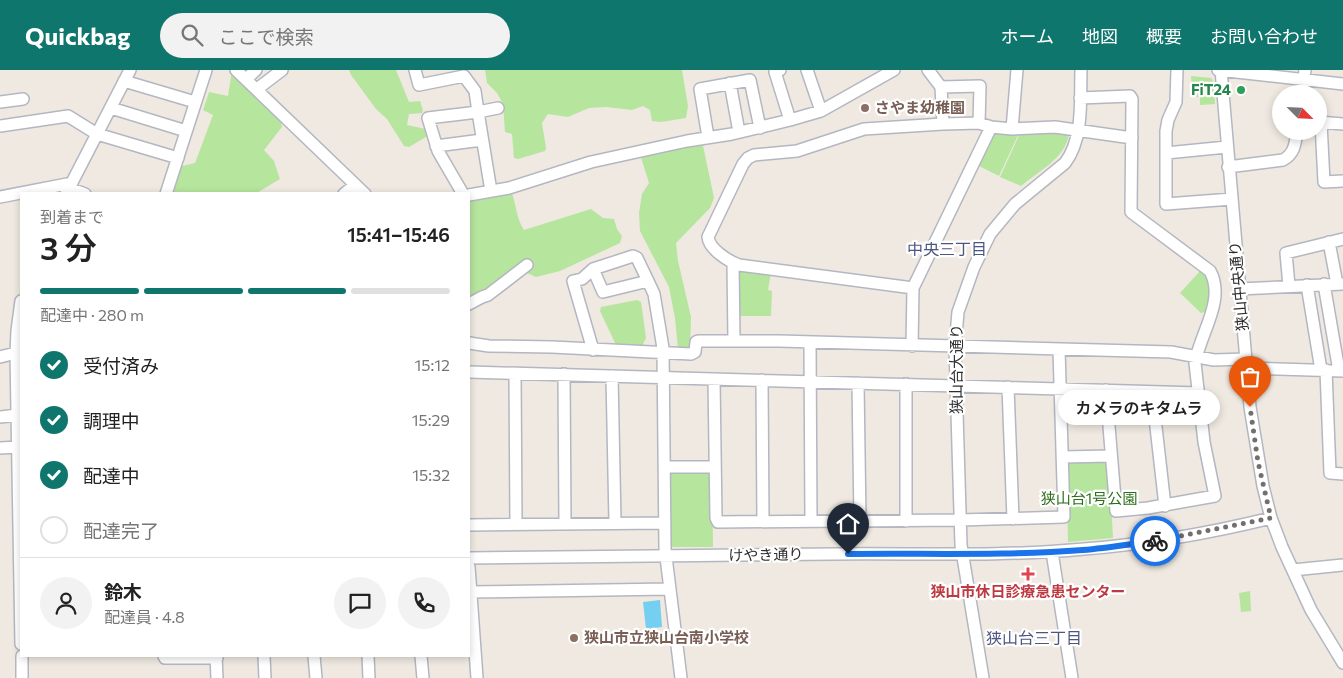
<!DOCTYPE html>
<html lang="ja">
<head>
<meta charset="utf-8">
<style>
	:root { --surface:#fff; --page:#f2f2f2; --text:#222; --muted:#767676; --line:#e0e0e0; --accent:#0f766e }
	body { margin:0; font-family:Commissioner,"Noto Sans JP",sans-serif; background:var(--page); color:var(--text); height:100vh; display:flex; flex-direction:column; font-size:19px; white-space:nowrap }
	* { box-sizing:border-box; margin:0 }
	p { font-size:16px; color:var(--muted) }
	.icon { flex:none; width:28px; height:28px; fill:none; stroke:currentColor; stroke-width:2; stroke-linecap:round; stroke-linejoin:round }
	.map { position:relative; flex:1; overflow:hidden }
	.details { position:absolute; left:20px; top:122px; width:450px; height:465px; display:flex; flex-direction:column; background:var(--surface); border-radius:0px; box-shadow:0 2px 8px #0003 }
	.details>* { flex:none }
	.needle { width:32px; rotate:114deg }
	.buttons { position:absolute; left:1272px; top:15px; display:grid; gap:10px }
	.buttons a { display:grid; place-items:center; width:55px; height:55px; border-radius:50%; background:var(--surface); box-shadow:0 2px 8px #0003; font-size:25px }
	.pin { position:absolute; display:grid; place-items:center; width:42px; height:42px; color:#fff; margin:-51px -21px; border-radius:50% 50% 50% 0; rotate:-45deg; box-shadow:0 0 5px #0007 }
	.pin .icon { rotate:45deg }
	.courier { position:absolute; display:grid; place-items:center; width:50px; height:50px; margin:-25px; border:4px solid #1a73e8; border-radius:50%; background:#fff; color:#222; box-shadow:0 1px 6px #0007 }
	.bubble { position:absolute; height:35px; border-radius:18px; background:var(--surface); box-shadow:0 2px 8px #0003; font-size:16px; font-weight:600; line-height:35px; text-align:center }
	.summary em { font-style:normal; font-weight:600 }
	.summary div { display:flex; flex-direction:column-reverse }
	.summary { display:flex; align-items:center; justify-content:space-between; height:85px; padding:0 20px }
	h1 { font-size:32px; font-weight:600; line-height:38px }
	.bar { display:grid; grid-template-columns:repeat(4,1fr); gap:8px 5px; align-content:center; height:60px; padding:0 20px }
	.bar i { height:6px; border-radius:4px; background:var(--line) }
	.bar .selected { background:var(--accent) }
	.bar p { grid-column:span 4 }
	.line { display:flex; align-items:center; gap:12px; padding:0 20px; border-top:1px solid var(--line) }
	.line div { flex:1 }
	.round { display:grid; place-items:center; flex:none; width:52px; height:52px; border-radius:26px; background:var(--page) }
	ol { padding:0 20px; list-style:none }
	li { display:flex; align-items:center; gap:15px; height:55px }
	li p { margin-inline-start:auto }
	li .icon { padding:5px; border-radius:50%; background:var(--accent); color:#fff; stroke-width:4 }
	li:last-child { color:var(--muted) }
	li i { width:28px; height:28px; border:2px solid var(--line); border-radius:50% }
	header { display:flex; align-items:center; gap:30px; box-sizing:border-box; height:70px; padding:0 25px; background:var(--accent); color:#fff }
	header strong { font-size:24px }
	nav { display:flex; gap:28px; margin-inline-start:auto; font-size:18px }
	.search { width:350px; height:45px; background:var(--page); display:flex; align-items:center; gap:12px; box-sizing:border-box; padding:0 18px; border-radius:28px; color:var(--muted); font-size:19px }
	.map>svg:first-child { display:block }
</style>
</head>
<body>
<header>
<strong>Quickbag</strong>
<div class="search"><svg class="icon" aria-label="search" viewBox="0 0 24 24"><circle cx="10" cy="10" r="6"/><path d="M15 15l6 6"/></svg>ここで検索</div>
<nav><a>ホーム</a><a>地図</a><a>概要</a><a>お問い合わせ</a></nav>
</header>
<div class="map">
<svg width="1343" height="608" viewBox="0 0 1343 608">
	<rect width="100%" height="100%" fill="#efe9e1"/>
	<path fill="#b6e59e" d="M232,0L279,43L282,57L264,80L274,91L280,109L255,124H170L178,97L195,93L213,45L203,40L209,22L228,26Z
		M349,0H396L409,32L420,31L423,40L422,43L409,44L407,55L426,59L429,65L409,77L404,76L387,49L376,39L351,5Z
		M485,0H682L688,36L686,48L661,52L652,51L650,40L643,36L632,40L606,37L589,38L568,47L548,44L542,53L546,78L545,81L518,89L514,88L512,64L505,62L503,34L497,23L487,13Z
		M1191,6L1211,8L1214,12L1215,34L1200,35V27H1193Z
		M993,62L1019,63L999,106L977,95Z
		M1068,62L1069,65C1064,89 1039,101 1021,116L1000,107L1020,63Z
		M702,71L714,128L710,138L676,173L678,191L691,247L690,279H678L675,248L669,217L640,161L639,143L642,124L649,113L640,84Z
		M512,123C516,135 517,150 524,160L591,139L603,148L614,149L617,159L622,166L620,173L560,201L536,207L527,203L513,202L469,231V128Z
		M737,198L771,203L768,220L772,221L771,246H736Z
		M1201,200L1205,201L1212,220L1208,241L1201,243L1180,223Z
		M637,230L641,232L646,268L642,276L616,275L600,241L601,237Z
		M1109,391L1113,468L1068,472L1066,392Z
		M668,402L712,403L713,477H672L668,473Z
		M1250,521L1251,541L1241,542L1239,523Z"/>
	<path fill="#75cff0" d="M660,530L662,557L646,559L643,532Z"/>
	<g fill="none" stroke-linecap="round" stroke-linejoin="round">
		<defs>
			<path id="minor" d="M236,0L365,124
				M415,0L419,15L464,6L475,21L478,42L428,48L438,81L463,124
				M780,0L775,2L790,50
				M807,0L821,41
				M928,0L941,17L943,54
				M1177,0L1176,32L1168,50L1166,61V134L1232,129
				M1218,0L1343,14
				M1221,0L1250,337L1263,416L1271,448L1282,477L1311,540L1343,593
				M246,9L256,0
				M124,11L195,32
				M730,13L739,62
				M941,17L980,16L979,53
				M257,19L282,0
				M1302,24L1305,0
				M1080,28L1130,26L1132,29L1131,142L1210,201C1226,230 1200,263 1195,293L1204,372L1215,426L1148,438L1116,441L1106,320
				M0,32L23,29
				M111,38L186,61
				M1319,52L1343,54
				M1321,53L1324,112L1343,111
				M0,56L68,46L97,64L178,88
				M1012,59L1017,0
				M708,67L700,19L750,10L760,58
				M436,76L482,70
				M1166,83L1227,77
				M1228,97L1283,90C1295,83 1295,74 1297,61
				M69,118L85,124
				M491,121L478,42L498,38
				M66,124L130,0
				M166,124L206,0
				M344,124L355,115
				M469,125L509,118L591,92L687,71L732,64L790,50L821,41L894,0
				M0,127L72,113
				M1329,172L1337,214
				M633,186L637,188L648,211L603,222L593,199Z
				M733,193L734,271
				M593,199L582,209L573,211L593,280
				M648,211L654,224L663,278L665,479L681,608
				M1324,214L1339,301
				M1307,215L1321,300
				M1289,216L1286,183L1343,169
				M913,218L739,195C728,191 709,179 708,167L743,94L748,88L754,85L797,81L864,59L943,54L979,53L991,57L1012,59L1055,57L1132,68
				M1239,219L1343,214
				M21,231L17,261L16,283L21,574
				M469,234L482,227L488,225L527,195
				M469,273L489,276L552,277L691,284L695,282L696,272L698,271H779L1171,282L1214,290L1246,289
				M810,273L811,451
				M912,276L913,218L991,57
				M0,287L16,283
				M1247,298L1343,301
				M1326,300L1330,403L1343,404
				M469,302L1198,323
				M515,303L516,454
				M564,304L565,454
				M612,306L615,452
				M714,309L716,448L718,452L960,450L1064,447L1059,279
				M762,310L763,452
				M858,313L860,451
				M906,314V451
				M1008,317L1013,449
				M1152,322L1165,436
				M0,347L17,345
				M0,378L18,377
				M1062,387L1111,386
				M664,397H715
				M469,455L665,453
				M1052,482L1072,608
				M469,488C590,487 712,485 833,484C917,483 1000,487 1084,479C1147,474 1210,463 1271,448
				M469,497L477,608
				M1293,500L1343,495
				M469,522L670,519
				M22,586V608
				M164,586L165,588H217
				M216,586L217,608
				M264,586L265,608
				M314,586L316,608
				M368,586L369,608
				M421,586L423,608
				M983,608L961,475L955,277L958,242L974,197L990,164L1015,134L1065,93C1084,68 1080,30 1081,0"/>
		</defs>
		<use href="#minor" stroke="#b4b7c1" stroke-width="14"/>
		<use href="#minor" stroke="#fff" stroke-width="11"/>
	</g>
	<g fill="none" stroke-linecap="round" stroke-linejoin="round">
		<path stroke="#726f6d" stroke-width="5" stroke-dasharray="0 9" d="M1155,471L1271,448L1258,392L1250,337"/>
		<path stroke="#1a73e8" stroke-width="6" d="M848,484C926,483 1004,486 1083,480C1107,478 1131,474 1155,471"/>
	</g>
	<circle fill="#2e9e5b" stroke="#fff" stroke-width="2" cx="1241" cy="20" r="5"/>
	<g fill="#8d6e63" stroke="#fff" stroke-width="2">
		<circle cx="865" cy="38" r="5"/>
		<circle cx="574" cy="568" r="5"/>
	</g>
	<path fill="#e0444e" stroke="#fff" stroke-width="2" d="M1025.5 496.5h5v5h5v5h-5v5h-5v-5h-5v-5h5z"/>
	<g text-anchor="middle" stroke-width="4.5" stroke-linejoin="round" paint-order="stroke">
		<g font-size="15" font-weight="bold" fill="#27864d" stroke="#fff" text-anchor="end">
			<text x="1231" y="25">FiT24</text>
		</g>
		<g font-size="15" font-weight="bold" fill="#785e54" stroke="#fff" text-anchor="start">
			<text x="875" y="43">さやま幼稚園</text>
			<text x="584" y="573">狭山市立狭山台南小学校</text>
		</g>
		<g font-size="15" fill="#2e2e2e" stroke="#fff">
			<text transform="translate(1239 216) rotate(-95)" y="5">狭山中央通り</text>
			<text transform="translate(957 299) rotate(-90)" y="5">狭山台大通り</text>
			<text transform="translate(766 485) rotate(-1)" y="5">けやき通り</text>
		</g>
		<g font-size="15" fill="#2c6e1b" stroke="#fff">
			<text x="1089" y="434">狭山台1号公園</text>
		</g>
		<g font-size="15" font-weight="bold" fill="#be3a42" stroke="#fff">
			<text x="1028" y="527">狭山市休日診療急患センター</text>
		</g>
		<g font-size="16" fill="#4d5680" stroke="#fff">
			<text x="947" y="185">中央三丁目</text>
			<text x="1034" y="574">狭山台三丁目</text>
		</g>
	</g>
</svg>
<div class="buttons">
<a><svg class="needle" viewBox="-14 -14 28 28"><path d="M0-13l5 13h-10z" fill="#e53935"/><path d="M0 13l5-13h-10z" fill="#767676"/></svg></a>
</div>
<div class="pin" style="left:1250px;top:337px;background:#ea580c"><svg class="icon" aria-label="bag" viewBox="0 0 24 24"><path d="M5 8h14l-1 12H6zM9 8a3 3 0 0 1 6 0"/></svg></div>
<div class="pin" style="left:848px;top:484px;background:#1f2937"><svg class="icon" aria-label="home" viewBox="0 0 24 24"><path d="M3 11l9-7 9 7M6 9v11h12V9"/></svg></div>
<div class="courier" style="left:1155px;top:471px"><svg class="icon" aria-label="bike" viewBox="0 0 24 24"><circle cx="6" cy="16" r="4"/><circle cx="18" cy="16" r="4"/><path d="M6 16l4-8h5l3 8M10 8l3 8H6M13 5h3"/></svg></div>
<div class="bubble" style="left:1058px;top:320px;width:162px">カメラのキタムラ</div>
<section class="details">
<div class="summary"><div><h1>3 分</h1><p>到着まで</p></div><em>15:41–15:46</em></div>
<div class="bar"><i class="selected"></i><i class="selected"></i><i class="selected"></i><i></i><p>配達中 · 280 m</p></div>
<ol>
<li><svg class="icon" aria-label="check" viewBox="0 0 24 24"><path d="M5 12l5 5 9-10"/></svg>受付済み<p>15:12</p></li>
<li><svg class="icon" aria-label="check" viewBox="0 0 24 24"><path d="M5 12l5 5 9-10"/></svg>調理中<p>15:29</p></li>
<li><svg class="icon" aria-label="check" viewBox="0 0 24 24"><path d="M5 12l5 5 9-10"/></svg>配達中<p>15:32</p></li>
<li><i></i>配達完了</li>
</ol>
<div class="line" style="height:90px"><a class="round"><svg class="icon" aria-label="person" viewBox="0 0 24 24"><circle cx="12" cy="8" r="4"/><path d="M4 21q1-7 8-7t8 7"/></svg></a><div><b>鈴木</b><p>配達員 · 4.8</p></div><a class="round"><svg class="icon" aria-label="chat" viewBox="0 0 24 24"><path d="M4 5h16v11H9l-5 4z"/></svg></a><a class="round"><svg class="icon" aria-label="phone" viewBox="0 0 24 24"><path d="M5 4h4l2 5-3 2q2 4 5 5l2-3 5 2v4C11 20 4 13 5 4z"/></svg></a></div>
</section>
</div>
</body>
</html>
